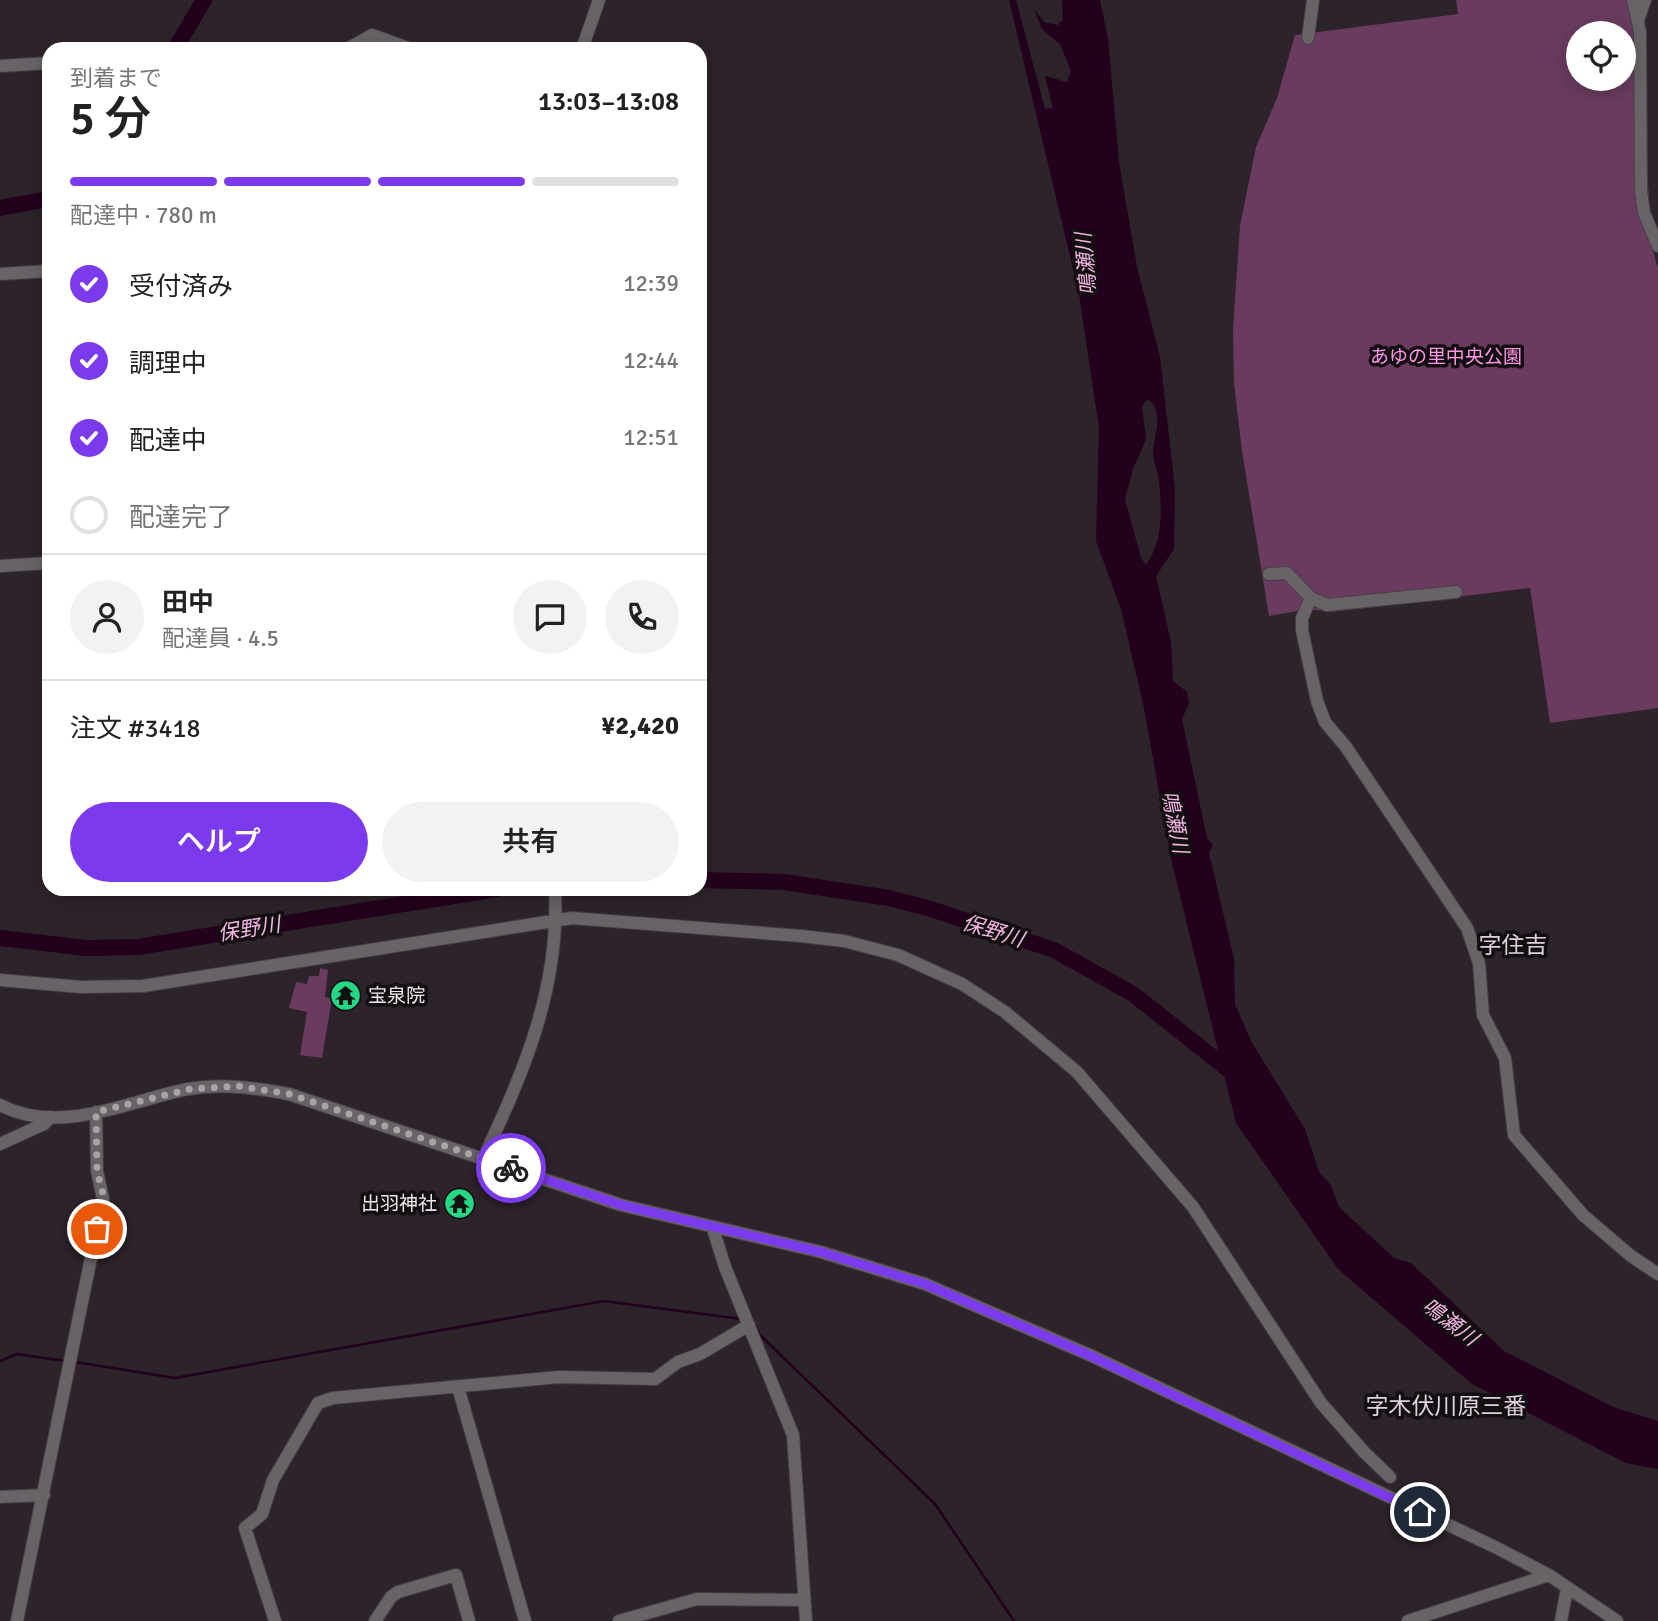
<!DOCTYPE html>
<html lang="ja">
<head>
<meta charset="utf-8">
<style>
	:root { --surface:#fff; --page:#f2f2f2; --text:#222; --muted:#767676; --line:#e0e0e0; --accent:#7c3aed }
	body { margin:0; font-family:Signika,"Noto Sans JP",sans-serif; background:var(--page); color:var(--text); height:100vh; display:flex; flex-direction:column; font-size:26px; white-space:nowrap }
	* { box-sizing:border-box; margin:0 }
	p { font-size:23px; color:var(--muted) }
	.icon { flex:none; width:38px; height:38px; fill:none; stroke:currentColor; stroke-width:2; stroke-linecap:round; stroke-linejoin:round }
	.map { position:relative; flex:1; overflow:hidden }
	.sheet { position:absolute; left:42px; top:42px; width:665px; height:854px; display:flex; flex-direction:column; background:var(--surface); border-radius:21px; box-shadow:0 4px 18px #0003 }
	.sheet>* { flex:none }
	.fabs { position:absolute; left:1566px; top:21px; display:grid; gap:14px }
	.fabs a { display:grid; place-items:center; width:70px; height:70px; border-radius:50%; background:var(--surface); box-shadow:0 4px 18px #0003; font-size:35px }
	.pin { position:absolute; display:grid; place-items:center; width:60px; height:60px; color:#fff; margin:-30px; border:4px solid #fff; border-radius:50%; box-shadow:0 2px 7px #0007 }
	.courier { position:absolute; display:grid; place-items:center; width:70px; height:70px; margin:-35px; border:5px solid #7c3aed; border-radius:50%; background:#fff; color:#222; box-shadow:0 2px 9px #0007 }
	.overview em { font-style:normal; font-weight:600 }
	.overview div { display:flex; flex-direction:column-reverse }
	.overview { display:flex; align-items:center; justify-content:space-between; height:119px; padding:0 28px }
	h1 { font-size:46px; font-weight:600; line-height:52px }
	.bar { display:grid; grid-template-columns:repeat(4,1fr); gap:10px 7px; align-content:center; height:84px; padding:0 28px }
	.bar i { height:9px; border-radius:5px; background:var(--line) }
	.bar .on { background:var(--accent) }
	.bar p { grid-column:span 4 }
	.line { display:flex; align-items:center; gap:18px; padding:0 28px; border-top:2px solid var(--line) }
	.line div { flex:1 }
	.round { display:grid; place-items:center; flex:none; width:74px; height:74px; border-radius:37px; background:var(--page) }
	ol { padding:0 28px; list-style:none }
	li { display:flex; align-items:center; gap:21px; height:77px }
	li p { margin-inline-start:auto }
	li .icon { padding:7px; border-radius:50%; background:var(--accent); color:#fff; stroke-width:4 }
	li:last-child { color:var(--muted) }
	li i { width:38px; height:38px; border:4px solid var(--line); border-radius:50% }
	.cta { display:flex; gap:14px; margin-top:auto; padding:14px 28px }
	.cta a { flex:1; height:80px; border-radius:42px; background:var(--accent); color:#fff; font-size:28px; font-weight:600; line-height:80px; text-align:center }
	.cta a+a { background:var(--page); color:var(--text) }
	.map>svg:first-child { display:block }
</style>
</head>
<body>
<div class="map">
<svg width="1658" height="1621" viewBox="0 0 1658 1621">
	<rect width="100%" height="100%" fill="#2d232a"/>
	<path fill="#6a3b5e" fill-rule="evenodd" d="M1456,0H1642C1649,66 1644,133 1649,199C1650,222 1650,246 1658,268V708L1550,723L1530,588L1332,612L1309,609L1269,616L1242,451L1234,383L1233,329L1240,226L1256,147L1277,98L1295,35L1458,14ZM1578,33H1624V79H1578Z
		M320,968L328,970L325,997L332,998L322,1058L300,1055L307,1012L289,1008L296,982L307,984L309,976H319Z"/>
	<path fill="#23001c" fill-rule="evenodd" d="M1009,0H1016L1045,109L1053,108L1045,76L1067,82L1071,71L1060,44L1042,29L1034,9L1044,22L1058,25L1063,20L1062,0H1100L1108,39L1119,162L1137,267L1160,357L1175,489L1174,549L1156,576L1171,642L1173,681L1187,692L1189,703L1182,719L1207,838L1213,845L1209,853L1234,959L1235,1004L1251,1041L1305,1129L1319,1172L1331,1185L1339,1207L1394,1258L1411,1263L1504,1351L1613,1407L1658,1421V1469L1626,1463L1472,1384L1338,1269L1236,1123L1171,859L1144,708L1121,609L1096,541L1099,428L1079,294ZM1147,399C1166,409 1153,437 1153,455C1153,463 1159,472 1159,481C1162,510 1163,541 1146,565L1141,558L1125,499L1133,469L1146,439L1142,407Z"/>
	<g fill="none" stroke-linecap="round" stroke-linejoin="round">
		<path stroke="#23001c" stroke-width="2.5" d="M754,1323L760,1335L935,1504L1014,1621
			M0,1361L17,1354L65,1361
			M75,1362L175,1378L604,1301L741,1319"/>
		<path stroke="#23001c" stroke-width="16" d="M175,49L204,0
			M0,208L49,199
			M700,880L784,882L889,898L931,909L1054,950L1133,994L1234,1074
			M0,938L86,948L138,947L497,889"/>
		<defs>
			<path id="minor" d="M1633,0L1640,32L1641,191L1644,213L1658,246
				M1638,20L1645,0
				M1308,38L1313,0
				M347,49L372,35L411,49
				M582,49L599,0
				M0,66L49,63
				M0,274L49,271
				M0,566L49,563
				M1269,574L1287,573L1311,598L1327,605L1456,592
				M1311,598L1302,618V630L1317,701L1325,722L1346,747L1467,928L1479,963L1483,1015L1505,1058L1514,1135L1583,1215L1631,1256L1658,1274
				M0,980L81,987L143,986L572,918L801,936L844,941L898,955L962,984L1005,1012L1077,1072L1193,1207L1321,1403L1364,1452L1390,1477
				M0,1105C60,1136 127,1101 188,1089C223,1083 255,1088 289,1094L621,1205L821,1252L925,1284L1092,1356L1495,1547L1549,1575L1617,1621
				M0,1144L44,1124L51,1117
				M483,1159C524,1071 560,988 555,889
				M713,1229L725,1267L793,1435L806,1621
				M458,1387L525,1621
				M0,1497L44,1495
				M17,1621L103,1199L97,1171L96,1112
				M275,1621L245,1528L262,1514L273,1480L318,1403L333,1398L559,1377L655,1379L678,1362L700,1354L749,1325
				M375,1621L391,1597L398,1592L456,1575L469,1621
				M619,1621L697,1599L804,1600
				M1408,1621L1549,1575
				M1561,1621L1567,1588"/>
		</defs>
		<use href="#minor" stroke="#483e45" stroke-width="14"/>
		<use href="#minor" stroke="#686367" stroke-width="12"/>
	</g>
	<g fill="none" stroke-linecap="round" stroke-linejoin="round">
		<path stroke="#aaa2a7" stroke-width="7" stroke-dasharray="0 12.6" d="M97,1229L103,1194L97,1171L96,1112L190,1089L238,1086L289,1094L511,1168"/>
		<path stroke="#7c3aed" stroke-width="9" d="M511,1168L621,1205L821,1252L925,1284L1091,1356L1420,1512"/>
	</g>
	<defs>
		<symbol id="temple-disc" viewBox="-11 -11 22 22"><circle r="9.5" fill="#24d886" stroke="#120e11"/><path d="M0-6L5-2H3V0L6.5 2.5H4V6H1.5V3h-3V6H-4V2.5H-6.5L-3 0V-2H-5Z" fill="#111"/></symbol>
	</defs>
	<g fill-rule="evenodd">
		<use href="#temple-disc" x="328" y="978" width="35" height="35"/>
		<use href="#temple-disc" x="442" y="1186" width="35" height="35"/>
	</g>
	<g text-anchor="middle" stroke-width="7" stroke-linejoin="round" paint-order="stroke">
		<g font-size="19" fill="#fe96e5" stroke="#120e11">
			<text x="1446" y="363">あゆの里中央公園</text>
		</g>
		<g font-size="19" fill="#ede7eb" stroke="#120e11" text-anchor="start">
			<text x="368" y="1002">宝泉院</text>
			<text x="437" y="1210" text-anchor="end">出羽神社</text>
		</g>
		<g font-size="21" font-style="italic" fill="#f4b5e3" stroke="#120e11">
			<text transform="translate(1086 264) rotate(-95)" y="7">鳴瀬川</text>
			<text transform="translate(1175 822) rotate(79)" y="7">鳴瀬川</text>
			<text transform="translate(249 929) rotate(-9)" y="7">保野川</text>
			<text transform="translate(993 931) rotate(17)" y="7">保野川</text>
			<text transform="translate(1450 1322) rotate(37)" y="7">鳴瀬川</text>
		</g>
		<g font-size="23" fill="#ded1da" stroke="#120e11">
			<text x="1513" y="953">字住吉</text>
			<text x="1446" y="1414">字木伏川原三番</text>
		</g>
	</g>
</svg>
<div class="fabs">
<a><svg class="icon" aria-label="locate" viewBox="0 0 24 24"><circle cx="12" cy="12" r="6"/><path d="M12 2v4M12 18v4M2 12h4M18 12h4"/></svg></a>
</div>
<div class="pin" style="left:97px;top:1229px;background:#ea580c"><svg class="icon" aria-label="bag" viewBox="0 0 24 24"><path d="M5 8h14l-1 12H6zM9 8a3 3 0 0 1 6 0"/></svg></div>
<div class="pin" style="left:1420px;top:1512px;background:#1f2937"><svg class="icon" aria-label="home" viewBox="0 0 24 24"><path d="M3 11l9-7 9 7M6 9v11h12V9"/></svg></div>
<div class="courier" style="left:511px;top:1168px"><svg class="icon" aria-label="bike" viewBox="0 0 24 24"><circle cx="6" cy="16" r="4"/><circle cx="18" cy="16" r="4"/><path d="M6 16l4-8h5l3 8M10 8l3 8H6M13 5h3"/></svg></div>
<section class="sheet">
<div class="overview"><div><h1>5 分</h1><p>到着まで</p></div><em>13:03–13:08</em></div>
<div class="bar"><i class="on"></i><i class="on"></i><i class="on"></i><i></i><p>配達中 · 780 m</p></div>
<ol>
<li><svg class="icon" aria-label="check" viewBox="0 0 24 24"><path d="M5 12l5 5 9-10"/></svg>受付済み<p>12:39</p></li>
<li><svg class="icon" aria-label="check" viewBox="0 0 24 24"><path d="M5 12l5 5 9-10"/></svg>調理中<p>12:44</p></li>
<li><svg class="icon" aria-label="check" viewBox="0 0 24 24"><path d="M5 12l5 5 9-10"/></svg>配達中<p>12:51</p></li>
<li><i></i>配達完了</li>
</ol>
<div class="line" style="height:126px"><a class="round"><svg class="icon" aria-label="person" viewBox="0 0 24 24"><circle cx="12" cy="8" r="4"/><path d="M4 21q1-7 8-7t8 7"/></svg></a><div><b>田中</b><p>配達員 · 4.5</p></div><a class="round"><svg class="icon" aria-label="chat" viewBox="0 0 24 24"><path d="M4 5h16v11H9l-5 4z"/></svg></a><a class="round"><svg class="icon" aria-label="phone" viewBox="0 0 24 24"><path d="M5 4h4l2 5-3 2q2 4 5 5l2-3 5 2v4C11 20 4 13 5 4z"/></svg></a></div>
<div class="line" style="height:91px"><div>注文 #3418</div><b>¥2,420</b></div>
<div class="cta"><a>ヘルプ</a><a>共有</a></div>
</section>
</div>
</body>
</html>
